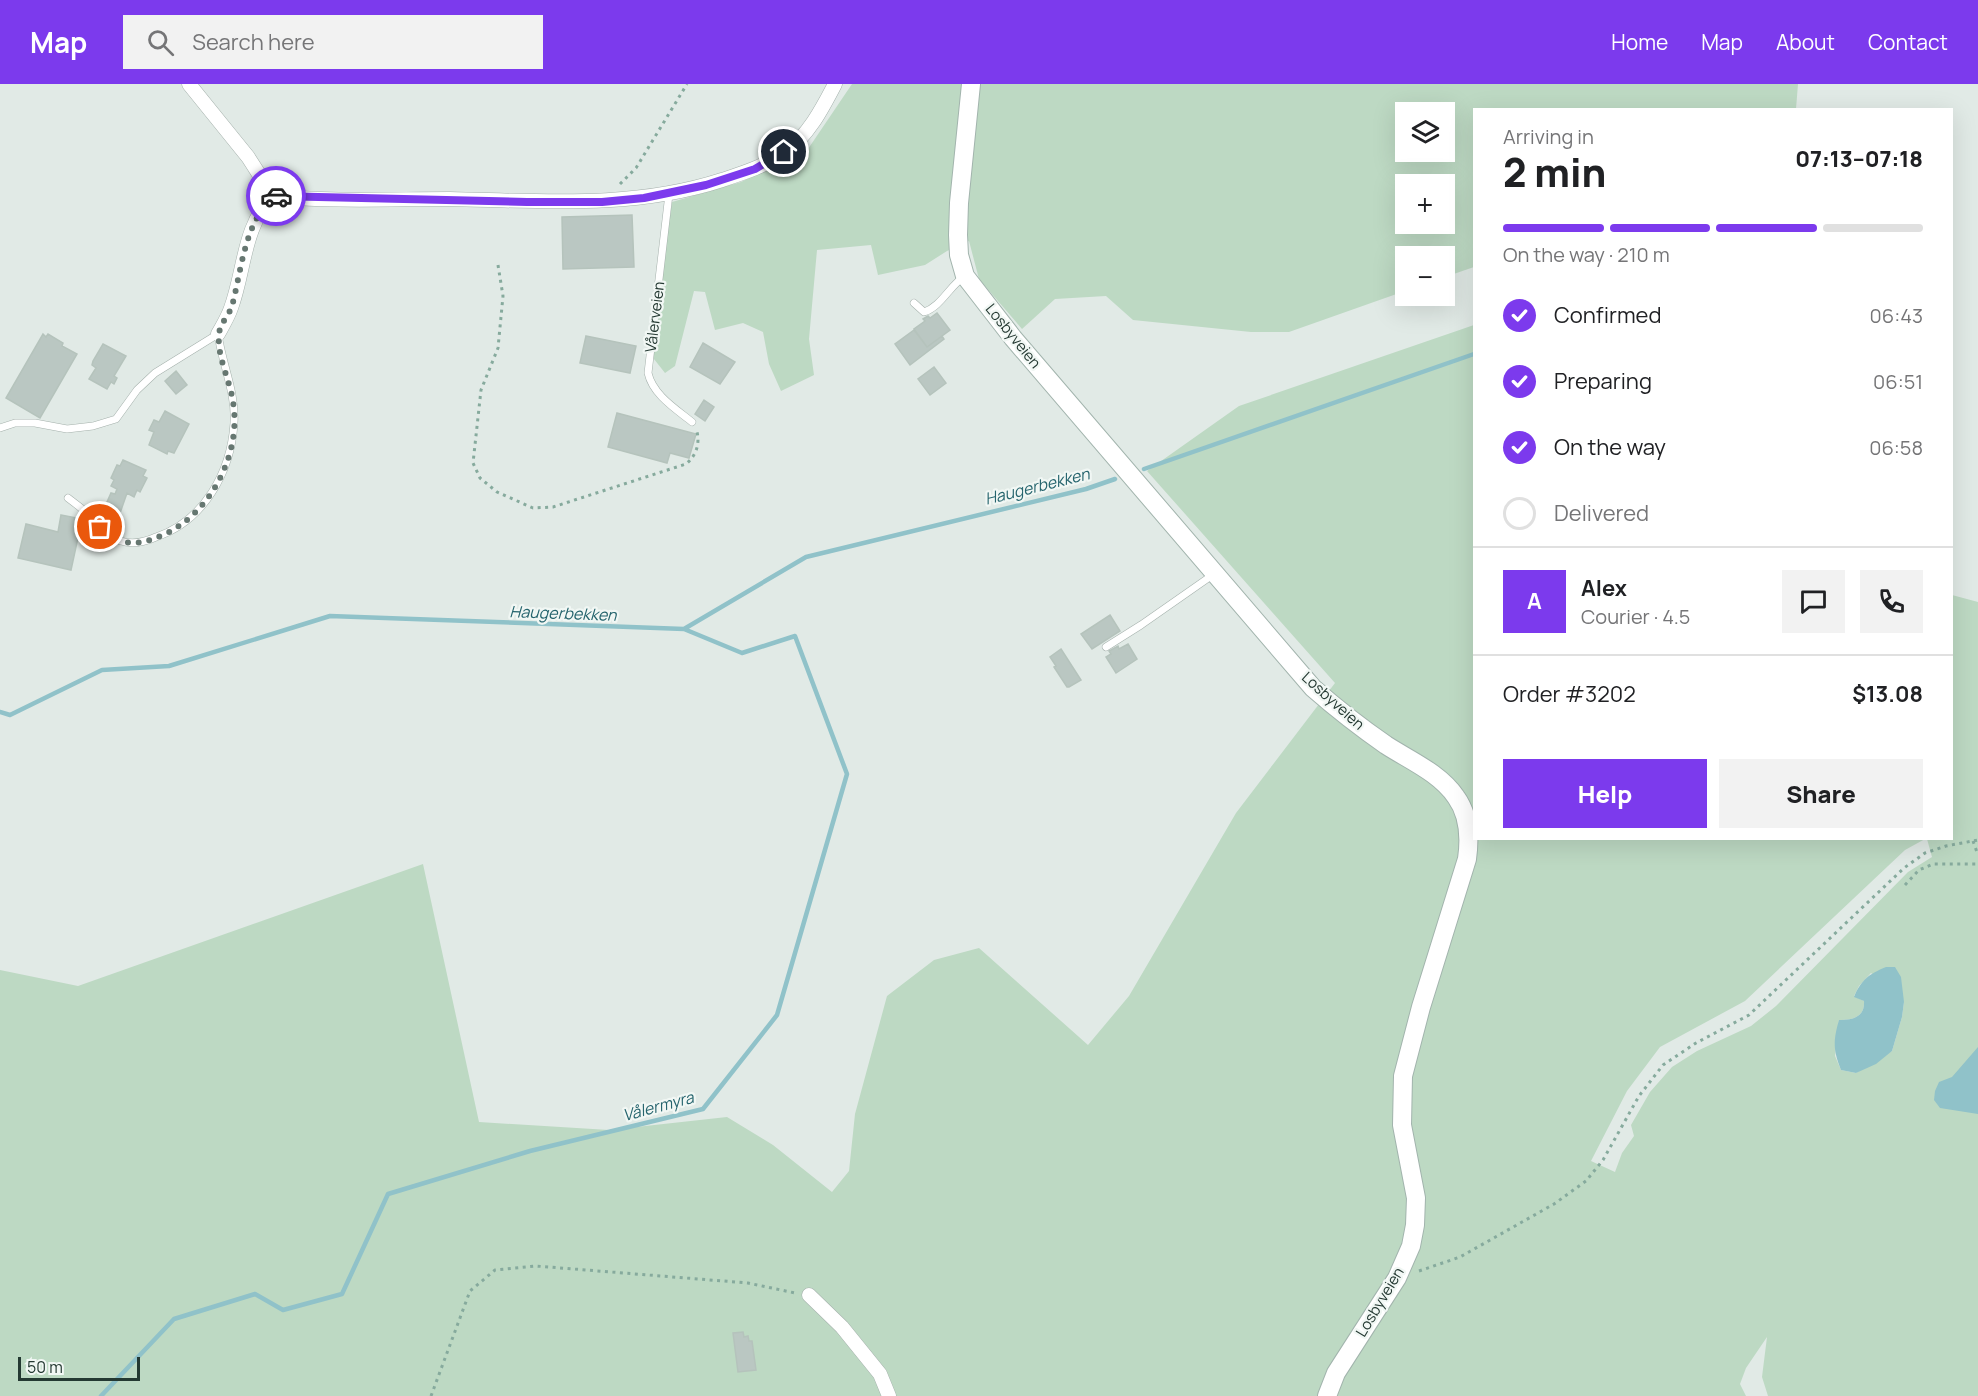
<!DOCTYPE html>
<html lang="en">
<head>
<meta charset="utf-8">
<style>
	:root { --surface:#fff; --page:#f2f2f2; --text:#202124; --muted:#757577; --line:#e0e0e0; --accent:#7c3aed }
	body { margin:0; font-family:Manrope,sans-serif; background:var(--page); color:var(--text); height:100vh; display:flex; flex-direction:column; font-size:22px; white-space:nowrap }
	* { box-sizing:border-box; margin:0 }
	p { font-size:20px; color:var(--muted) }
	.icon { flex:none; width:33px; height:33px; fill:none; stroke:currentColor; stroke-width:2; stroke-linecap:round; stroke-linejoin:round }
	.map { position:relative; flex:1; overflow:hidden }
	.drawer { position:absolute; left:1473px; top:24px; width:480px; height:732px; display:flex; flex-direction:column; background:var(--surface); border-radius:0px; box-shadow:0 6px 24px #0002 }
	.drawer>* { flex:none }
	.controls { position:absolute; left:1395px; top:18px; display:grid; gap:12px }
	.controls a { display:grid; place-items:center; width:60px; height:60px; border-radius:0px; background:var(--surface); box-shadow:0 6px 24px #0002; font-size:30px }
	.scale { position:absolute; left:18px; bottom:15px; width:122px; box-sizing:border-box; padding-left:6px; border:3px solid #243932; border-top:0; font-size:16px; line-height:21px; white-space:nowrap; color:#243932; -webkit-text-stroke:4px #f1f7f4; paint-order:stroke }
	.pin { position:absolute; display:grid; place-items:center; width:51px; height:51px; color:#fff; margin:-26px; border:3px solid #fff; border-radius:50%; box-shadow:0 2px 6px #0007 }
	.courier { position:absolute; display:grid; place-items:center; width:60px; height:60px; margin:-30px; border:4px solid #7c3aed; border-radius:50%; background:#fff; color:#222; box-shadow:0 2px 8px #0007 }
	.headline em { font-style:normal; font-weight:800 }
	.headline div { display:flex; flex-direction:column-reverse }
	.headline { display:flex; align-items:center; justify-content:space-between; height:102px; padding:0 30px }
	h1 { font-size:39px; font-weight:800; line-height:45px }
	.bar { display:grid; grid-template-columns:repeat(4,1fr); gap:9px 6px; align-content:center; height:72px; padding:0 30px }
	.bar i { height:8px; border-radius:4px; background:var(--line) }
	.bar .selected { background:var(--accent) }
	.bar p { grid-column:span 4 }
	.line { display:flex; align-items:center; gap:15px; padding:0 30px; border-top:2px solid var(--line) }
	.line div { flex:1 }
	.round { display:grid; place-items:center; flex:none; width:63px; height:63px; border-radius:0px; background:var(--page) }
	ol { padding:0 30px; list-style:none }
	li { display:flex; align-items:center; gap:18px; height:66px }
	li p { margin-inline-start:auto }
	li .icon { padding:6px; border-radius:50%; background:var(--accent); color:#fff; stroke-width:4 }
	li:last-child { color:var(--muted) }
	li i { width:33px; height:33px; border:3px solid var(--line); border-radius:50% }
	.button { display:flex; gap:12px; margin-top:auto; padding:12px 30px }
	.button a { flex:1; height:69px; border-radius:0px; background:var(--accent); color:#fff; font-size:24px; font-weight:800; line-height:69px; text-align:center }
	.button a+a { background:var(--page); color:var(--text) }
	header { display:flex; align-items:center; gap:36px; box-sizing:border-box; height:84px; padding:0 30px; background:var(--accent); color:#fff }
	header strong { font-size:28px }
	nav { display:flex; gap:33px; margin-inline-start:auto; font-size:21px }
	.search { width:420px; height:54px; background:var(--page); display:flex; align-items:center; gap:15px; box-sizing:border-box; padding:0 21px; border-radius:0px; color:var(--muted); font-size:22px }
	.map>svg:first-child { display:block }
</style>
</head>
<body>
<header>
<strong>Map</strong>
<div class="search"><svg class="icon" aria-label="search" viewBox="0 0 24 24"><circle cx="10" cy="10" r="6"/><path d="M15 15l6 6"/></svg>Search here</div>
<nav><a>Home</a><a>Map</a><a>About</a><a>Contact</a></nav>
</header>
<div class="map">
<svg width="1978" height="1312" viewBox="0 0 1978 1312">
	<rect width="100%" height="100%" fill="#e1eae6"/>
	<path fill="#bdd9c3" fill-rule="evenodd" d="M852,0H1798L1796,25L1474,26V183L1445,193L1444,172H1406L1405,207L1289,248H1251L1133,236L1106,212L1055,215L1022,245L979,195L969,157L947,167L925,181L878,191L871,161L817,166L809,255L814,291L781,307L769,280L763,248L743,239L715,246L705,208L694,207L675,282L665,289L650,270L672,118L741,98L808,65ZM1406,28H1444V68H1406ZM1406,100H1444V140H1406Z
		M1474,241V754L1925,755L1905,766L1745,917L1660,963L1627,1007L1591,1077L1615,1088L1622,1069L1634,1052L1631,1041L1650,1008L1672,983L1697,967L1751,942L1776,922L1908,788L1932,773L1927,755L1952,754V511L1978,518V1312H1768L1762,1293L1767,1253L1746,1284L1740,1300L1746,1312H0V886L78,902L423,780L479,1038L609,1046L727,1033L773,1061L832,1108L849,1087L855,1030L887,912L934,876L979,864L1088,961L1129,912L1236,729L1335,599L1147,387L1239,322ZM1871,889L1904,918L1902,933L1892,967L1856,989L1841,986L1835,972L1839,936C1853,936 1865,933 1864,917L1854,912L1859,902Z"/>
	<path fill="#90c2c9" d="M1886,883H1895L1901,893L1904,918L1902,933L1892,967L1876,980L1856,989L1841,986C1833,966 1833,957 1839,936C1853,936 1865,933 1864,917L1854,913C1861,896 1869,890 1886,883Z
		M1978,963V1030L1940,1024L1934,1016L1935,1007L1939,998L1952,993Z"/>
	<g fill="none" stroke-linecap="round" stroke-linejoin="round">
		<path stroke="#90c2c9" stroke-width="4.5" d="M1144,385L1474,270
			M0,628L10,631L102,586L169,582L330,532L684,545L806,473L1086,405L1115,395
			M101,1312L174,1235L255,1210L283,1226L342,1210L388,1110L530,1067L703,1025L777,931L847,690L795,552L742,569L684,545"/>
	</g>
	<path fill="#bac7c2" stroke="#b5c3bc" stroke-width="1.5" d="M632,131L634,183L563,185L562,133Z
		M937,229L950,246L927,263L914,245L925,237L923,235L928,232L930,234Z
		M914,246L927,263L942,252L944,255L910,281L895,260Z
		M43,250L46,253L48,250L63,259L62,262L77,270L40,334L6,314Z
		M586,252L636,262L630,289L580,279Z
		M703,259L735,278L720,300L690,283Z
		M103,260L126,272L114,292L117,294L114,300L111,298L107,305L89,295L96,284L92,281L93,277Z
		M934,283L946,299L930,311L918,295Z
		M176,287L187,301L176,310L165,297Z
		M704,316L714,323L705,337L695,330Z
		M165,327L189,340L174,369L168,367L167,370L149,361L154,348L149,346L154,336L159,338Z
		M617,329L696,350L689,374L670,369L667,379L608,363Z
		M123,376L146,386L143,392L147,394L140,408L137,406L134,413L127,409L119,432L104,425L111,409L115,410L117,405L111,402L114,396L111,394L117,381L120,382Z
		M61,431L82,435L71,486L18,474L26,440L58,448Z
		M1110,531L1120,547L1092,565L1081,550Z
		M1128,560L1137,575L1116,589L1106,573L1111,570L1109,567L1118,562L1119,565Z
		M1061,565L1081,596L1069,603H1067L1054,583L1056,582L1050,573Z
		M743,1248L744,1253L748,1252L749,1257H752L756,1286L738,1288L733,1249Z"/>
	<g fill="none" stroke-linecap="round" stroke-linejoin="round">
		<defs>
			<path id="service" d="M669,110L648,289C653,311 676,325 692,338
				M914,219L924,228C941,223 950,201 965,192
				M0,344L15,339H35L67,345L93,342L116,335L137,306L155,289L218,250C222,280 236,308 234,339C231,388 204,437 156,453C145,458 133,461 121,457C109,454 101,443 93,434C85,427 76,420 68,414
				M1106,563L1141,541L1214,490"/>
			<path id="minor" d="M189,0L248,73L273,112C331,118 391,115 450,115C542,117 633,125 722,96C743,89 765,82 784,69C808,52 822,25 835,0
				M218,250C223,241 228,233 231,224C245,186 243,142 273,112
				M809,1211L842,1243L880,1290L889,1312"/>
			<path id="secondary" d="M971,0L959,119L958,151L959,171L965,192L1013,254L1313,604C1337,625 1360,643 1386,661C1409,676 1440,689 1456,713C1469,731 1470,754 1467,775L1421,923L1403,992L1402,1041L1416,1114L1415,1141L1411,1162L1397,1194L1336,1289L1327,1312"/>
		</defs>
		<use href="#service" stroke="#a5b1ac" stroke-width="8"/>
		<use href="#minor" stroke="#a5b1ac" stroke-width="15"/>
		<use href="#secondary" stroke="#a2b4ad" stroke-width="20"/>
		<path stroke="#86aa9d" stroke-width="3" stroke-dasharray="3 4.5" stroke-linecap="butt" d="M620,100L636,84L687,0
			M498,181L503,212L498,264L481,306L473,379L480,394L497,408L533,424L553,423L686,380C696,372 700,360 697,348
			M1973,757L1978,771
			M1905,801L1919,786L1933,780H1978
			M1419,1187L1460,1173L1554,1120L1586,1097L1603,1076L1639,1012L1663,981L1696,959L1749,931L1904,784L1925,769L1946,762L1978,756
			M431,1312L470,1207L495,1186L536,1182L748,1199L795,1209"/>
		<use href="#service" stroke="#fff" stroke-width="7"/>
		<use href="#minor" stroke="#fff" stroke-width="14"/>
		<use href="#secondary" stroke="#fff" stroke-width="18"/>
	</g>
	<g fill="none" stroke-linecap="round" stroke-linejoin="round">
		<path stroke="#667771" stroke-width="6" stroke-dasharray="0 10.8" d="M100,443C121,462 136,463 163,451C210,430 242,370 233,318C230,296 217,273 219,251C219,241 229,231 232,222C242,184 244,141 273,112H276"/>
		<path stroke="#7c3aed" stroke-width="8" d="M276,112L527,118H602L644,114L706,101L755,85L784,68"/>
	</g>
	<g text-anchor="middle" stroke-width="4.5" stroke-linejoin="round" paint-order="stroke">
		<g font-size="15" fill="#243932" stroke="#f1f7f4">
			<text transform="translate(655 233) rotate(-83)" y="5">Vålerveien</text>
			<text transform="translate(1013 252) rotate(51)" y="5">Losbyveien</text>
			<text transform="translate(1333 617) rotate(42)" y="5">Losbyveien</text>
			<text transform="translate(1380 1218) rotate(-59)" y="5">Losbyveien</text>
		</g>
		<g font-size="16" font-style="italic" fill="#25646d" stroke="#f1f7f4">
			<text transform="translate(1037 402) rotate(-14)" y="6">Haugerbekken</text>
			<text transform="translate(563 529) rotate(2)" y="6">Haugerbekken</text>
			<text transform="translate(658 1022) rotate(-15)" y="6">Vålermyra</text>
		</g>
	</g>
</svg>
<div class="controls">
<a><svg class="icon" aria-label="layers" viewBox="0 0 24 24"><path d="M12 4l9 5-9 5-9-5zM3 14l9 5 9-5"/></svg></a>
<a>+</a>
<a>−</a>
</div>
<div class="scale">50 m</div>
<div class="pin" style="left:100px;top:443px;background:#ea580c"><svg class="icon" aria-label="bag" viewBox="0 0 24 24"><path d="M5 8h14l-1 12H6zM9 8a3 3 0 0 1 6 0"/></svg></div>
<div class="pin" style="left:784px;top:68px;background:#1f2937"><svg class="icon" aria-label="home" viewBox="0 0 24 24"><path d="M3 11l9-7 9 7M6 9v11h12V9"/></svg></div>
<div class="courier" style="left:276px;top:112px"><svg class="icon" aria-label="car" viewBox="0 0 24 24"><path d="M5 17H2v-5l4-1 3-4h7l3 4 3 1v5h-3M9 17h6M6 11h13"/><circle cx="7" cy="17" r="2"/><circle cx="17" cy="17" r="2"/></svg></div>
<section class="drawer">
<div class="headline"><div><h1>2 min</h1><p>Arriving in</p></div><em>07:13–07:18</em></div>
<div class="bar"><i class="selected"></i><i class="selected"></i><i class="selected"></i><i></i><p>On the way · 210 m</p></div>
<ol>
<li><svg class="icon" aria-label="check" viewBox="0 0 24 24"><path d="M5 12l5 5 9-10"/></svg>Confirmed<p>06:43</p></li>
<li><svg class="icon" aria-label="check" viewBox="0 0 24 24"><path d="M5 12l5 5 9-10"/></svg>Preparing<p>06:51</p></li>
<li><svg class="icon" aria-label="check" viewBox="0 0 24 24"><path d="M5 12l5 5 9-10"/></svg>On the way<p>06:58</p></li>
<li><i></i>Delivered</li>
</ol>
<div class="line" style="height:108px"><b class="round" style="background:var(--accent);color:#fff">A</b><div><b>Alex</b><p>Courier · 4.5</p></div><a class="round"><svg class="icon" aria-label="chat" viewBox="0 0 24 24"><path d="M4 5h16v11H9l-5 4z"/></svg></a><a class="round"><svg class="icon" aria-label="phone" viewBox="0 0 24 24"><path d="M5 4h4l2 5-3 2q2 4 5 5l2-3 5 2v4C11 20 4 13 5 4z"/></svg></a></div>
<div class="line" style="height:78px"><div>Order #3202</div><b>$13.08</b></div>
<div class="button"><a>Help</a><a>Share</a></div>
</section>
</div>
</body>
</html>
